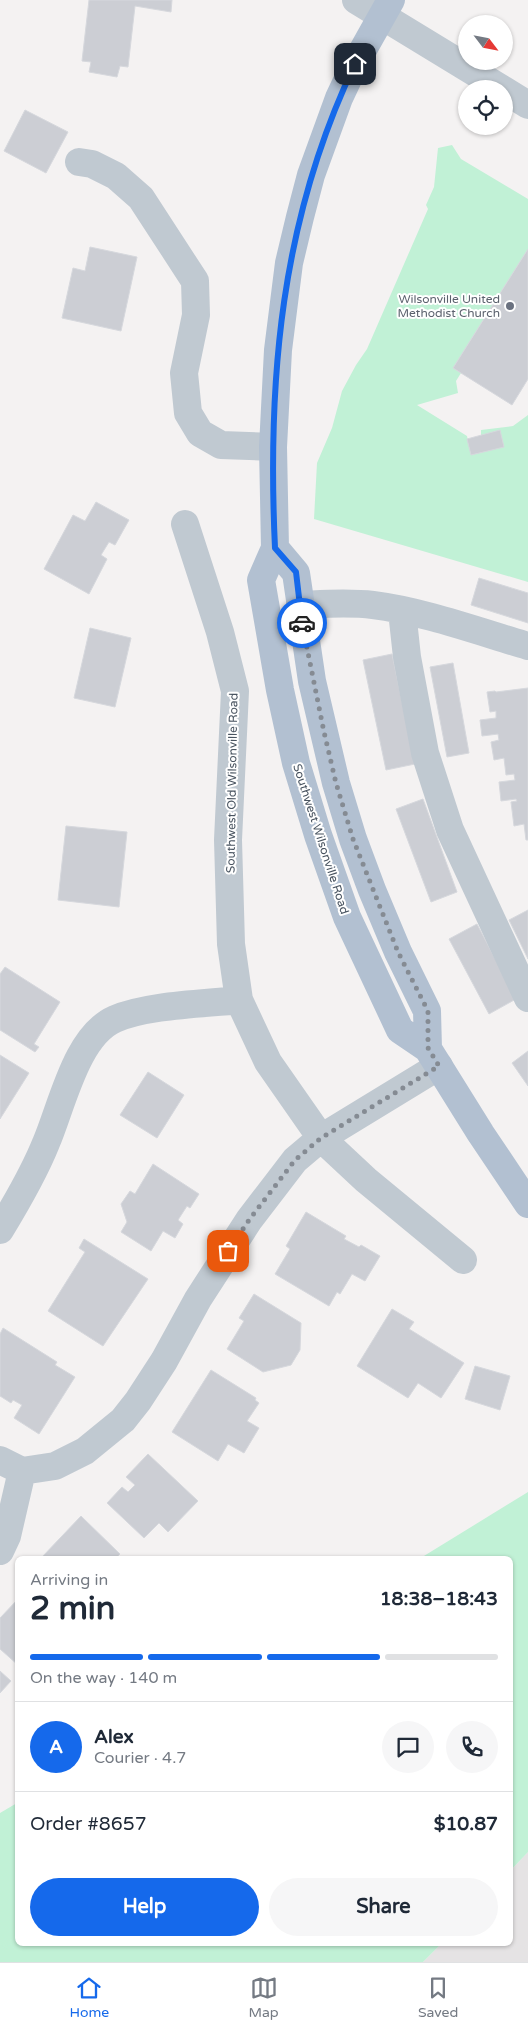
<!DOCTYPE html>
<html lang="en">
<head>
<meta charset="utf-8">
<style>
	:root { --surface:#fff; --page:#f6f6f7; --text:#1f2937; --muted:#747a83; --line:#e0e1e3; --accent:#1569eb }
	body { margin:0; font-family:"Varela Round",sans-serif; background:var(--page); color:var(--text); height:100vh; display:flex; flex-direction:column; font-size:19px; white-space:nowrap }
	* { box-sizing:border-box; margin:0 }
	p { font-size:16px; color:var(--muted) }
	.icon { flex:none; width:28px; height:28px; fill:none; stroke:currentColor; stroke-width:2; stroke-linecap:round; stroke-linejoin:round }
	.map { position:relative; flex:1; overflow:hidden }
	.sheet { position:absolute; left:15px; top:1556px; width:498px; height:390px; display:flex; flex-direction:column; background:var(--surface); border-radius:8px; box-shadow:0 1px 4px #0004 }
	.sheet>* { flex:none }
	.needle { width:32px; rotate:122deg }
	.buttons { position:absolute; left:458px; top:15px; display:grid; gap:10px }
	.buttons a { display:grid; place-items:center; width:55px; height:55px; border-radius:50%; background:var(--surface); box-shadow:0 1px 4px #0004; font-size:25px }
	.pin { position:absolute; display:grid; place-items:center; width:42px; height:42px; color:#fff; margin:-21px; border-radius:10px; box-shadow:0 2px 8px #0006 }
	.courier { position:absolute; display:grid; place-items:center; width:50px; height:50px; margin:-25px; border:4px solid #1569eb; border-radius:50%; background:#fff; color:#222; box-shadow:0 1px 6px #0007 }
	.headline em { font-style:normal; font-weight:700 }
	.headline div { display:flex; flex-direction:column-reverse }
	.headline { display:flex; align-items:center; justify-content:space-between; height:85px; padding:0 15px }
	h1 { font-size:32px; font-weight:700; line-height:38px }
	.bar { display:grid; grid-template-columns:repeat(4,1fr); gap:8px 5px; align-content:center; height:60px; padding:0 15px }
	.bar i { height:6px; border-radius:4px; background:var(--line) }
	.bar .current { background:var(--accent) }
	.bar p { grid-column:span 4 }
	.line { display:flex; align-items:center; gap:12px; padding:0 15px; border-top:1px solid var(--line) }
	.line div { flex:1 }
	.round { display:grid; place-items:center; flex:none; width:52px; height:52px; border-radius:26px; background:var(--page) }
	.button { display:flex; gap:10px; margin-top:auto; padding:10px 15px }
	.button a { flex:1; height:58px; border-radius:30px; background:var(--accent); color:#fff; font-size:20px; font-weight:700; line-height:58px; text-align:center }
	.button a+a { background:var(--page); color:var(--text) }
	.menu { display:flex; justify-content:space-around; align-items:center; height:70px; border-top:1px solid var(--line); background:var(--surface); font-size:14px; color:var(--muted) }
	.menu a { display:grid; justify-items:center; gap:2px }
	.menu .current { color:var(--accent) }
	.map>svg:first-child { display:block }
</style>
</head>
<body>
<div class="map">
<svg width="528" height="1962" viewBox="0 0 528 1962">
	<rect width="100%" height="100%" fill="#f4f2f2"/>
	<path fill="#e5e3e4" d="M528,1852V1962H423L441,1944H510V1871Z"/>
	<path fill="#c1f1d6" d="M452,145L461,159L528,199V249L453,368L461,373L456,381L458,393L417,405L467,436L471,455L504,446L481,435V430L513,426L528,415V582L314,519L317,463L332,428L342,391L356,365L367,349L428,209L426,205L434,187L438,148Z
		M528,1492V1852L510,1871V1559H419Z
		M17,1803L18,1944H441L423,1962H0V1813Z"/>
	<path fill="#ccced4" stroke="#d6d8dd" d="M89,0H172L171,12L135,6L128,67L120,66L117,77L89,72L91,62L82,61Z
		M25,110L68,132L46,173L4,151Z
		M90,247L137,257L121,331L62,318L73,268L85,271Z
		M528,249V379L512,405L453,368Z
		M500,430L504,447L471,455L467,439Z
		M96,502L129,520L115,545L109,542L101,555L107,559L89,594L44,569L73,515L85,521Z
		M479,578L528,593V623L471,605Z
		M90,628L131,638L115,707L74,698Z
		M392,654L415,764L386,770L363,660Z
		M453,663L469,753L447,757L430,667Z
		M528,688V840H526L524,824L514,826L511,802L517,801L516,799L501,801L499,782L515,780L514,774L506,775L504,758L494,760L491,742L499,740L498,734L482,736L480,720L496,718V711L490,712L487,692L495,691L496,692Z
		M423,799L457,892L431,902L396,809Z
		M66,826L127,832L119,907L58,900Z
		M528,910V959L509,920Z
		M477,924L516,999L489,1014L449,939Z
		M5,967L60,1002L34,1044L39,1047L35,1052L0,1030V974Z
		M528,1051V1086L512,1063Z
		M0,1055L29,1073L0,1119Z
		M148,1072L184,1095L157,1138L120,1115Z
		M153,1164L199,1194L190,1208L187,1206L178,1220L183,1224L175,1238L163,1231L151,1251L121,1232L127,1222L121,1204L130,1191L135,1194Z
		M306,1212L346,1236L344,1239L359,1247L361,1245L380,1256L365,1281L352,1274L340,1294L337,1292L329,1306L275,1274L290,1249L286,1246Z
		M84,1239L148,1279L103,1346L48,1311L85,1252L79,1248Z
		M254,1294L301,1323L300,1350L291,1365L263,1372L227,1349L244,1321L239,1318Z
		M392,1309L414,1322L409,1329L464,1363L441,1398L418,1383L408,1398L357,1366Z
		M3,1328L57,1362L55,1365L75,1377L39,1434L14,1418L22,1405L13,1400L11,1403L0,1396V1334Z
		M475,1366L510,1376L500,1410L465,1399Z
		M211,1370L256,1398L255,1400L259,1403L247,1421L259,1428L244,1453L228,1444L218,1461L172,1432Z
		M148,1454L198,1501L168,1532L159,1523L144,1538L107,1503L122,1487L128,1492L135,1485L126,1477Z
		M81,1516L120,1554L115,1559H44L42,1557Z
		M18,1599V1665L0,1649V1618Z
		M0,1671L11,1681L0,1693Z"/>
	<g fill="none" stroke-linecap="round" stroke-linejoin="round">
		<path stroke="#c0c9d1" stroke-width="28" d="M356,0L502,89
			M504,90L528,105
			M79,162L92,164L116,176L141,198L195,281L196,315L184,373L188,413L200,433L221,445L273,447
			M185,524L220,632L235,691L228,840L231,944L239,1000L268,1062L321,1138L366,1180L463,1260
			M300,605C324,604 348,602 373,605C422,611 480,632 528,646
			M402,611L407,657L425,753L450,830L528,998
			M0,1230C17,1202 34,1173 46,1143C62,1106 76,1036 115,1019C147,1005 203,1004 239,1000
			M0,1460L22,1471L55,1466L85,1451L123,1420L138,1401L164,1361L198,1299L249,1220L295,1160L321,1138L439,1066
			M0,1551L7,1536L22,1471"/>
		<path stroke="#b2c0d1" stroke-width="28" d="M391,0L355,64L339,98L311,175L300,217L289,263L278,350L273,447L275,548L261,580L280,690L296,763L318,835L347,917L400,1030L428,1049L481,1134L528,1204
			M275,548L296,573L312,681L336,783L353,839L372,890L398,952L427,1011L428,1049"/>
	</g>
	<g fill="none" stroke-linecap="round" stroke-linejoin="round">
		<path stroke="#858b93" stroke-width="5" stroke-dasharray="0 9" d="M228,1251L249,1220L295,1160L321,1138L439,1066L428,1048V1011L398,952L353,839L336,783L324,732L302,623"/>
		<path stroke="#1569eb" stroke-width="6" d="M302,623L296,572L275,548C267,379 281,219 355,64"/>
	</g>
	<circle fill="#6b7280" stroke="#fff" stroke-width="2" cx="510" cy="306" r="5"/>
	<g text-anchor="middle" stroke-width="4" stroke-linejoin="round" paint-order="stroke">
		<g font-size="12" fill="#5b616d" stroke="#fff" text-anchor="end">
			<text x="500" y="303">Wilsonville United<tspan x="500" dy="14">Methodist Church</tspan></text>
		</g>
		<g font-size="12" fill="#495460" stroke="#fff">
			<text transform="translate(232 783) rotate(-89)" y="4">Southwest Old Wilsonville Road</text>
			<text transform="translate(321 839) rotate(72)" y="4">Southwest Wilsonville Road</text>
		</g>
	</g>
</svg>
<div class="buttons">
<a><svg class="needle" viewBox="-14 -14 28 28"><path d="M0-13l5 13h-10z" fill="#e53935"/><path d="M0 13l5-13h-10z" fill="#747a83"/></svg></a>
<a><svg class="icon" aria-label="locate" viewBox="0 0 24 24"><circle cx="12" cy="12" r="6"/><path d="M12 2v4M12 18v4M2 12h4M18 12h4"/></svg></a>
</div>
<div class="pin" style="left:228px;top:1251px;background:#ea580c"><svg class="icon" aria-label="bag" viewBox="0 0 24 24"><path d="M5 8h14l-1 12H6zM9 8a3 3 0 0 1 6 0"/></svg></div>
<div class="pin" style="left:355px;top:64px;background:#1f2937"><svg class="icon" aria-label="home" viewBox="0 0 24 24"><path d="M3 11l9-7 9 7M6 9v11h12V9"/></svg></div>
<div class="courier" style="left:302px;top:623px"><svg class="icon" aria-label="car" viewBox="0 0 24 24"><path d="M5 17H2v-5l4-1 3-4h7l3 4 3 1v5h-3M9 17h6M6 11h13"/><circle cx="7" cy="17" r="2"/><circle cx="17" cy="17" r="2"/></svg></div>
<section class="sheet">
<div class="headline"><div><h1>2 min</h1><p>Arriving in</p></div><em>18:38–18:43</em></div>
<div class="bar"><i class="current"></i><i class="current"></i><i class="current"></i><i></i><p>On the way · 140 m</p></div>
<div class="line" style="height:90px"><b class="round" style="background:var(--accent);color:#fff">A</b><div><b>Alex</b><p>Courier · 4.7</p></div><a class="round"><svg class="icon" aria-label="chat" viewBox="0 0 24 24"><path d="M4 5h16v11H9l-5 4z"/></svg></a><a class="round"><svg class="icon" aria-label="phone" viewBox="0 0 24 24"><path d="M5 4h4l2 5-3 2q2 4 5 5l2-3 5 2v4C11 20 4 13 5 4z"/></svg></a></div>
<div class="line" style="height:65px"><div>Order #8657</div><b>$10.87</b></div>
<div class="button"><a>Help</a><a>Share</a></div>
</section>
</div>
<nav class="menu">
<a class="current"><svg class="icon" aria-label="home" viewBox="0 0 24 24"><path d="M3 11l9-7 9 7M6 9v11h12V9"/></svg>Home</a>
<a><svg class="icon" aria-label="map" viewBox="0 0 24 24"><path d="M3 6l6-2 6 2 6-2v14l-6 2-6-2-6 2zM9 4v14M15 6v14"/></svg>Map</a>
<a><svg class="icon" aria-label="saved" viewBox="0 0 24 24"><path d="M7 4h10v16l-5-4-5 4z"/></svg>Saved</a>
</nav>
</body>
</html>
